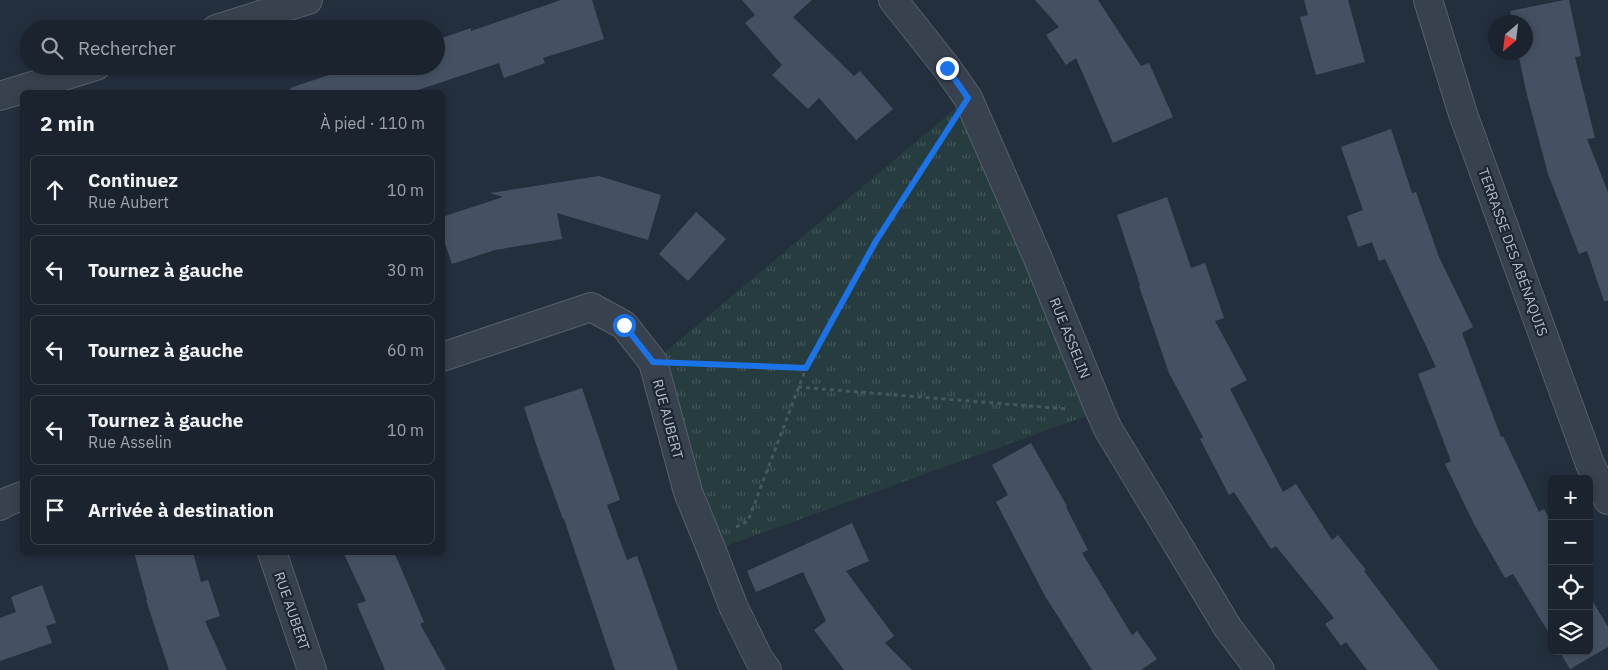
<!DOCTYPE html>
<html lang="fr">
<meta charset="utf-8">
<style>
:root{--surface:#1b232e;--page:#282f3a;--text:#f1f3f6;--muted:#a0a4aa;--line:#39404a}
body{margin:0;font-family:"IBM Plex Sans",sans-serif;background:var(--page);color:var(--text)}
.controls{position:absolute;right:15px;bottom:15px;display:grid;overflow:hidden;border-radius:8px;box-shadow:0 2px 8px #0003}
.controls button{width:45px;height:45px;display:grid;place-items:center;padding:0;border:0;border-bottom:1px solid var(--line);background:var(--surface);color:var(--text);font:25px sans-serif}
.compass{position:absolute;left:1488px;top:15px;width:45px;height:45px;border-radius:50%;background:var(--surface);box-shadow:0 2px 8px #0003;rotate:208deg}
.stop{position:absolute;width:15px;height:15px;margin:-11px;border:4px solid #1a73e8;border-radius:50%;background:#fff}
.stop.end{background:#1a73e8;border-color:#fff;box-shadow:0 1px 5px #0008}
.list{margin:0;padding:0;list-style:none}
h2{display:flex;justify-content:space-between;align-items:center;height:65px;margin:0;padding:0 20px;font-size:21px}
h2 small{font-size:16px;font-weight:400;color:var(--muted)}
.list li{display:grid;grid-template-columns:32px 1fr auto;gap:15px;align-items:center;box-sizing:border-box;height:70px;margin:0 10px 10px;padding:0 10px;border:1px solid var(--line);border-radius:8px}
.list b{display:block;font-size:19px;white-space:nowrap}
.list p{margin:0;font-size:16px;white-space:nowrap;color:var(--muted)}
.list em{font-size:16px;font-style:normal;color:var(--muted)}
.icon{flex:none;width:28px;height:28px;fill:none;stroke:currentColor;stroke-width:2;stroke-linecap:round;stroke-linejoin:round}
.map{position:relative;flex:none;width:1608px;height:670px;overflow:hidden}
.search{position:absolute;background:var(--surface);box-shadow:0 2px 8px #0003;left:20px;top:20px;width:425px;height:55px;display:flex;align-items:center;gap:12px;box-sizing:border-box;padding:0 18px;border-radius:28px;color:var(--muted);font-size:19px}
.panel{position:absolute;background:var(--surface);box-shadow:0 2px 8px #0003;left:20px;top:90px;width:425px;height:465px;border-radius:8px}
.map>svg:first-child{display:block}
</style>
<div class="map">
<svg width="1608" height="670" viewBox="0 0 1608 670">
<defs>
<pattern id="park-tufts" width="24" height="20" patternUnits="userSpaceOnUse" patternTransform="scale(1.25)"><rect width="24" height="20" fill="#263c3f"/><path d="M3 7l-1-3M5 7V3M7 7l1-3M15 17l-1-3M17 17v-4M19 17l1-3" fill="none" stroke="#435659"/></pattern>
</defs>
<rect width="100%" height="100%" fill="#242f3e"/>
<path fill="url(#park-tufts)" d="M 968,98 L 1100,411 L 712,551 L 653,362 Z"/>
<path fill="#455162" d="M 561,0 L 592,0 L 604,39 L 543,58 L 545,63 L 504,78 L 499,63 L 412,92 L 291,92 L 290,88 L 344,70 L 344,66 L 436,66 L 436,40 L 471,28 L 471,31 Z
M 742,0 L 812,0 L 793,17 L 854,76 L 860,71 L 893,109 L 856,140 L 819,98 L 808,109 L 772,75 L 782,65 L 745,23 L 755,15 Z
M 1035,0 L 1098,0 L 1141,66 L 1149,63 L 1173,117 L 1113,143 L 1076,58 L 1066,65 L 1046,35 L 1059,27 Z
M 1304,0 L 1348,0 L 1365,62 L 1316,75 L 1300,17 L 1308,15 Z
M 1564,0 L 1569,0 L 1581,56 L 1575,57 L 1595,138 L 1587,139 L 1608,192 L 1608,301 L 1604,301 L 1587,251 L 1579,254 L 1548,174 L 1526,91 L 1518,52 L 1526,52 L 1526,22 L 1512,22 L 1510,11 Z
M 1391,129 L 1412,193 L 1416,192 L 1439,257 L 1473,327 L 1462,333 L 1501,437 L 1503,436 L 1539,512 L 1544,509 L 1552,524 L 1552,638 L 1513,574 L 1505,578 L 1474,524 L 1445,464 L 1451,461 L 1418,374 L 1436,367 L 1385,259 L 1379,261 L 1372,242 L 1358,247 L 1347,216 L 1363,210 L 1341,147 Z
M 599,176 L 661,195 L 648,240 L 557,213 L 562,239 L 495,250 L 452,264 L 442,235 L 442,217 L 503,197 L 490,193 Z
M 1167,197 L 1191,268 L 1205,263 L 1224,318 L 1215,321 L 1247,380 L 1230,389 L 1283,492 L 1296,484 L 1332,540 L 1338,535 L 1366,570 L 1364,571 L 1439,670 L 1367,670 L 1346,642 L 1341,646 L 1325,624 L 1334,618 L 1276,546 L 1271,549 L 1234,492 L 1229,495 L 1200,439 L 1203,437 L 1169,373 L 1139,286 L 1140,285 L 1117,215 Z
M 696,212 L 726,239 L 688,281 L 659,254 Z
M 582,388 L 620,500 L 607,505 L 627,560 L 637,556 L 678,670 L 615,670 L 564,519 L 563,519 L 539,453 L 524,407 Z
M 1031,443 L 1067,506 L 1066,507 L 1088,550 L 1082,553 L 1132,635 L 1137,631 L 1157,659 L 1141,670 L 1092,670 L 1045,596 L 996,502 L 1008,495 L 992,465 Z
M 852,523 L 869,561 L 846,571 L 894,636 L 885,643 L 912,670 L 844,670 L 814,630 L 826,621 L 803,572 L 756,592 L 747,571 Z
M 134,552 L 193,552 L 201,582 L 208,580 L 220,616 L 205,621 L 227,670 L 169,670 L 146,600 L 147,600 Z
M 343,552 L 394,552 L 424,622 L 420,624 L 446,670 L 385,670 L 357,604 L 366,601 Z
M 42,585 L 56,623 L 46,626 L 52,643 L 0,661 L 0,618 L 16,612 L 11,597 Z
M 1589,595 L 1608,627 L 1608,647 L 1570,669 L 1559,651 L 1589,651 Z"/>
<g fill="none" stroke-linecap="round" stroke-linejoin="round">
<defs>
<path id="minor" d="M 893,0 L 947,68 L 968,98 L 1037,256 L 1100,411 L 1108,429 L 1228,628 L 1260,670
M 1428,0 L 1463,114 L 1590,464 L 1608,500
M 216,29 L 308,0
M 0,96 L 96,66
M 442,357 L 591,307 L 624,325 L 653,362 L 688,492 L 712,551 L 734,608 L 759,659 L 767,670
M 0,506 L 9,501 L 22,496
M 272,552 L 312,670"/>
</defs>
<use href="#minor" stroke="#565f6c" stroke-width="30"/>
<path stroke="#44595c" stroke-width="3" stroke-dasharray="4 4" stroke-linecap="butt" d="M 686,363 L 806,368
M 798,387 L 1067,409
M 736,527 L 748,521 L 806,368 L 876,241 L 948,129"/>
<use href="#minor" stroke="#38414e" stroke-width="28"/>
</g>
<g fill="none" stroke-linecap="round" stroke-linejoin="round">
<path stroke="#1a73e8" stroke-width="6" d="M 624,325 L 653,362 L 806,368 L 876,241 L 968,98 L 947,68"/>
</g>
<g text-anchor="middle" stroke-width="4.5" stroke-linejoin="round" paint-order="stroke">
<g font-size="14" fill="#b4bcc9" stroke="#1d2633">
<text transform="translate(1513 252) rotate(70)" y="5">TERRASSE DES ABÉNAQUIS</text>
<text transform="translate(1070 338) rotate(68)" y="5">RUE ASSELIN</text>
<text transform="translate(668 419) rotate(75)" y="5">RUE AUBERT</text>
<text transform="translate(292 611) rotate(71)" y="5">RUE AUBERT</text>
</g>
</g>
</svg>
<div class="controls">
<button>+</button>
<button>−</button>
<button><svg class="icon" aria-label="locate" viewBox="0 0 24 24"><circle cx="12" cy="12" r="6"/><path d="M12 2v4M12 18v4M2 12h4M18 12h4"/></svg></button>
<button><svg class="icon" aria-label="layers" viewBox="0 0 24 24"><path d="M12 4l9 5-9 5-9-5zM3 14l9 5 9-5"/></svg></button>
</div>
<svg class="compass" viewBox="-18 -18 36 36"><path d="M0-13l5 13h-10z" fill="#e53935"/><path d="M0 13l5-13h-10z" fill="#a0a4aa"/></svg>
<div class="stop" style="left:624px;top:325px"></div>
<div class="stop end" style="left:947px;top:68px"></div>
<div class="search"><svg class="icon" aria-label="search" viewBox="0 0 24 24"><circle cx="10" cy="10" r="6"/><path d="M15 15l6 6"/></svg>Rechercher</div>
<section class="panel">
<h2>2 min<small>À pied · 110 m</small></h2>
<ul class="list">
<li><svg class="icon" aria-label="ahead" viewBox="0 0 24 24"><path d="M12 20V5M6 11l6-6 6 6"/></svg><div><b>Continuez</b><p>Rue Aubert</p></div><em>10 m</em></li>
<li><svg class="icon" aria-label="left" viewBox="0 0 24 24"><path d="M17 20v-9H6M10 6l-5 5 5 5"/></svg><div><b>Tournez à gauche</b></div><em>30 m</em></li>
<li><svg class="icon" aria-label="left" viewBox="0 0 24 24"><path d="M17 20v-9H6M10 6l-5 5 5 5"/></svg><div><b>Tournez à gauche</b></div><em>60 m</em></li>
<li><svg class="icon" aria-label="left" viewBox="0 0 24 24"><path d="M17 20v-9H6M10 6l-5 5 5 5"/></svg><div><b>Tournez à gauche</b><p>Rue Asselin</p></div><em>10 m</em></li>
<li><svg class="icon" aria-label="arrive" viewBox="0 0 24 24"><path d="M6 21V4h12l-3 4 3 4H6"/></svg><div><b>Arrivée à destination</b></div></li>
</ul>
</section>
</div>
